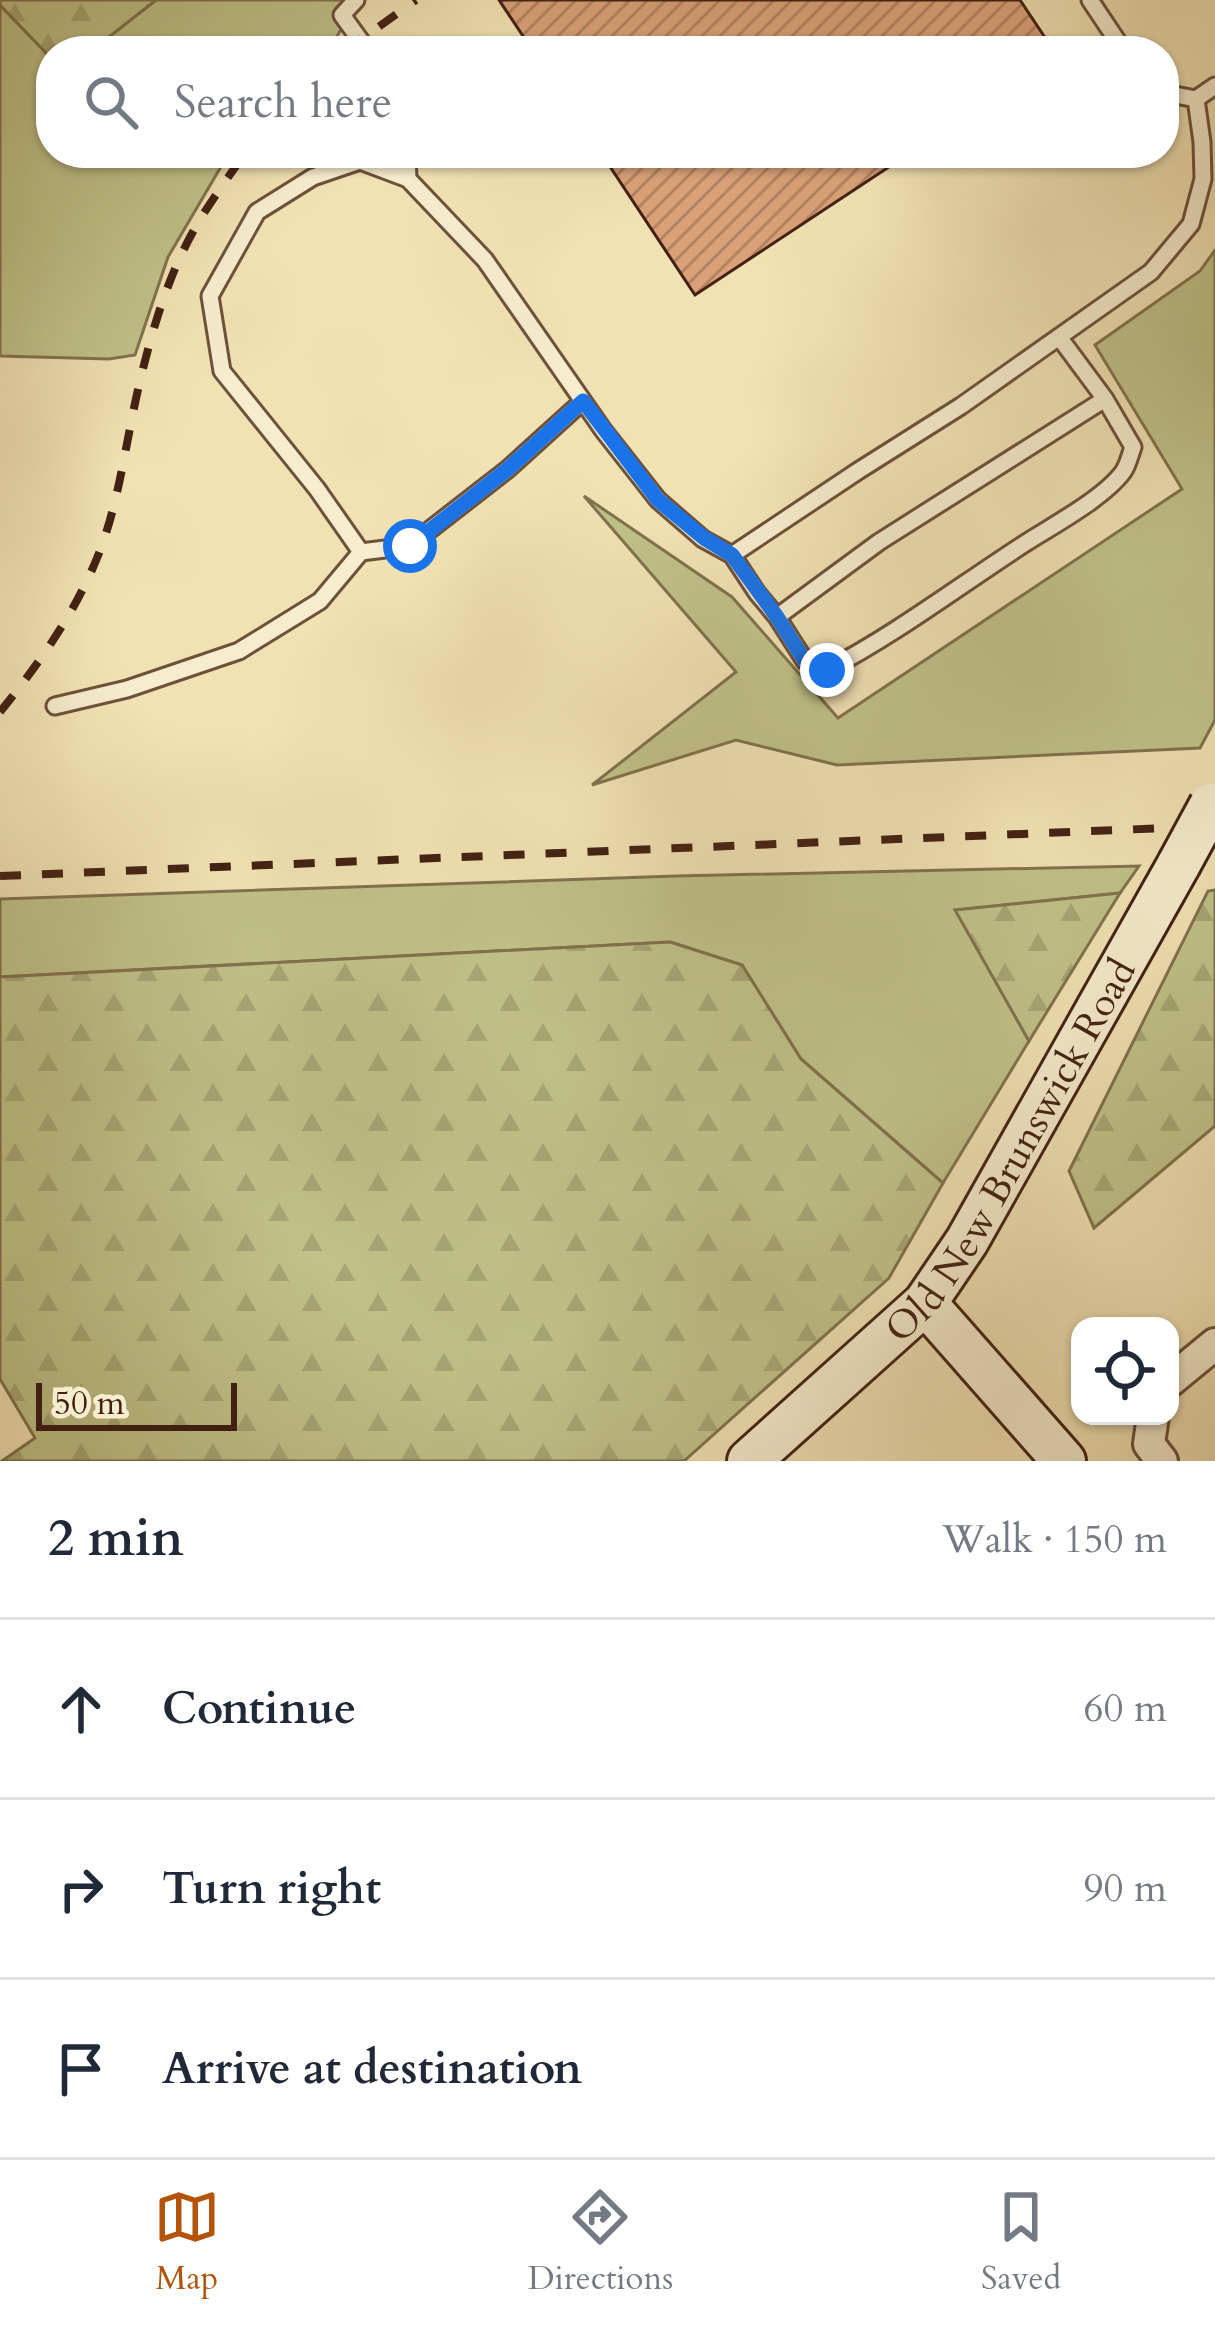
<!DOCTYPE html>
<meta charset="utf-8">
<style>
:root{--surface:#fff;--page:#f6f6f7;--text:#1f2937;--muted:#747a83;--line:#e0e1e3;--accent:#b45309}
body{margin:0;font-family:Cardo,serif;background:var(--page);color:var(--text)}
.controls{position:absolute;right:36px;bottom:36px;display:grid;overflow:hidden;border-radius:24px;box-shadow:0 3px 9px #0004}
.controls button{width:108px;height:108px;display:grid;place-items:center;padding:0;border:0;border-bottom:3px solid var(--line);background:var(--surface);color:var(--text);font:60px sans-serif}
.scale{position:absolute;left:36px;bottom:30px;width:201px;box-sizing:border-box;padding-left:12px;border:6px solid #422113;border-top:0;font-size:33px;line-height:42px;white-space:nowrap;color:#422113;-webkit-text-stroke:9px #f6ecce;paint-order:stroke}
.stop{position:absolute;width:36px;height:36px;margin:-27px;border:9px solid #1a73e8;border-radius:50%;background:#fff}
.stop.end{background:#1a73e8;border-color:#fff;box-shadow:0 3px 12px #0008}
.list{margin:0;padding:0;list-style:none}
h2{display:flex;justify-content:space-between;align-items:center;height:156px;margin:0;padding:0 48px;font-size:51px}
h2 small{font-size:39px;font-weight:400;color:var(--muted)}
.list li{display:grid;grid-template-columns:78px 1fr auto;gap:36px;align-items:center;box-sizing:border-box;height:180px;padding:0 48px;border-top:3px solid var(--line)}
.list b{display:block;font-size:45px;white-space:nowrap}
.list em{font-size:39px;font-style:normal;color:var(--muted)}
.icon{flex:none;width:66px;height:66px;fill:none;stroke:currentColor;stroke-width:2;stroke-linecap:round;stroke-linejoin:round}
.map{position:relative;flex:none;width:1215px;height:1461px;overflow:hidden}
.search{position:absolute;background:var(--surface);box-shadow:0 3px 9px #0004;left:36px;right:36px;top:36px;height:132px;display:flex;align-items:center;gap:30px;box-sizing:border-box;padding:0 42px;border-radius:48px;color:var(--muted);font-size:45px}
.sheet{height:696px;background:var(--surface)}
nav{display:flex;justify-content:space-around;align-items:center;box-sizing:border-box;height:168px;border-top:3px solid var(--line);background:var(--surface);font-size:33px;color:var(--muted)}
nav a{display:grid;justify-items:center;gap:6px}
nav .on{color:var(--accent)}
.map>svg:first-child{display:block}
</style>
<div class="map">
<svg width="1215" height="1461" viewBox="0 0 1215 1461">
<defs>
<pattern id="forest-firs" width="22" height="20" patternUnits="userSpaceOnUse" patternTransform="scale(3)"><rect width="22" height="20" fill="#c0c289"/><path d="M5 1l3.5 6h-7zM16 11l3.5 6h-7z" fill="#a6a675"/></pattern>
<pattern id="building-hatch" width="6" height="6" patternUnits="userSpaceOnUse" patternTransform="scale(3)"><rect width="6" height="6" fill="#daa178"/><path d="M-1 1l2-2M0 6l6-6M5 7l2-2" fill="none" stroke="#b28361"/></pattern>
</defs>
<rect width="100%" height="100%" fill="#f1e2b4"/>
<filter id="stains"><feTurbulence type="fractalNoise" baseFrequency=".00167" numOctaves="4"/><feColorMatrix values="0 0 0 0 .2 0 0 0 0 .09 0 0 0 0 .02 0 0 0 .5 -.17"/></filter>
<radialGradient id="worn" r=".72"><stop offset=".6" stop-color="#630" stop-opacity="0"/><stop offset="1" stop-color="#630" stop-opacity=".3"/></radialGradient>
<path fill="#c0c289" stroke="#81724e" stroke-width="3" d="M 156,0 L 359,0 L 328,51 L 91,51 Z
M 0,5 L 51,58 L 51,153 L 234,153 L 222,165 L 168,257 L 135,355 L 109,359 L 0,356 Z
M 1215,250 L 1215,720 L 1200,748 L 837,765 L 736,740 L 592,785 L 736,672 L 584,496 L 732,597 L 838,718 L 1182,489 L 1095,345 L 1200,271 Z
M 1139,866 L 1120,893 L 956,910 L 1029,1041 L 943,1183 L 801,1059 L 742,965 L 670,942 L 0,977 L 0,899 L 676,876 Z"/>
<path fill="url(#forest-firs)" stroke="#81724e" stroke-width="3" d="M 0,0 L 156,0 L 91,51 L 51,51 L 51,58 L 0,5 Z
M 1215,890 L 1215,1126 L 1094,1228 L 1069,1171 L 1208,891 Z
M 1120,893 L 1029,1041 L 955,910 Z
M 670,942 L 742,965 L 801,1059 L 943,1183 L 889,1278 L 684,1461 L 2,1461 L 35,1438 L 0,1379 L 0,977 Z"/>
<path fill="url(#building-hatch)" stroke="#422113" stroke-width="3" d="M 499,0 L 1020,0 L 1054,51 L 533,51 Z
M 601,153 L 910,153 L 695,295 Z"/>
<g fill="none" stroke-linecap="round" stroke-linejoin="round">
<defs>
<path id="lane" d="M 356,0 L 342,15 L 368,51
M 1090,0 L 1124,51
M 1164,89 L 1170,94 L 1196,99 L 1215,86
M 407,153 L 408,179
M 1059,337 L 1105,399 L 1133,447 C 1130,455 1128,465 1123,472 C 1104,498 1052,526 1024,544 C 959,586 896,634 827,670 L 805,661 L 777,617 L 757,593 L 732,555 L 858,471 L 961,406 L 1151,272 L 1191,224 L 1203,179 L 1202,142 L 1196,99
M 583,401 L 508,469 L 409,546 L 361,552 L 317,489 L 222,371 L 210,296 L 257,212 L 313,177 L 360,161 L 408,179 L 485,260 L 603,430 L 658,500 L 703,539 L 732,555
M 777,617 L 879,542 L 1105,399
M 55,706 L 127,689 L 239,651 L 320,601 L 361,552"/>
<path id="street" d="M 1170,1381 L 1215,1344
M 1153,1416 L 1149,1444 L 1162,1461"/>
<g id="secondary">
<path d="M 925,1303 L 1064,1461"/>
<path id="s1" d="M 749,1461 L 925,1303 L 967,1241 L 1179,864"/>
</g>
</defs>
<use href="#lane" stroke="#6e513b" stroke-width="21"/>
<use href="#street" stroke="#6e513b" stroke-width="36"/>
<use href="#secondary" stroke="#422113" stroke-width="48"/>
<use href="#lane" stroke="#f6ecce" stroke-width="15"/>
<use href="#street" stroke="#f6ecce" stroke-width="30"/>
<use href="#secondary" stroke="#f6ecce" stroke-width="42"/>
<path stroke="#422113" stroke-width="8" stroke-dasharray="21 21" stroke-linecap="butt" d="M 345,51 L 416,0
M 0,712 C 41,661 78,609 101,548 C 121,493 127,433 141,377 C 153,327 169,274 194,230 C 209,203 228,178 245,153
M 0,876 L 1215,826"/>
<defs>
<path id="secondary-bridge" d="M 1179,864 L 1211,805"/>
</defs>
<use href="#secondary-bridge" stroke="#422113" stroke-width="48" stroke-linecap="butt"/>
<use href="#secondary-bridge" stroke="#f6ecce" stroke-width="42"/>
</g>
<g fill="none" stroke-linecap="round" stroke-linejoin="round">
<path stroke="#1a73e8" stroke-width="15" d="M 410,546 L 508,469 L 583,401 L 658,500 L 704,538 L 732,555 L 777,617 L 805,661 L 827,670"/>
</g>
<g text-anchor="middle" stroke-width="12" stroke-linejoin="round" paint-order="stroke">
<g font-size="39" fill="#422113" stroke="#f6ecce">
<text dy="14" stroke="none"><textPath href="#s1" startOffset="411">Old New Brunswick Road</textPath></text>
</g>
</g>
<rect width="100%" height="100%" filter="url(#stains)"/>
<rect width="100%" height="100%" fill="url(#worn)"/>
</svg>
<div class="controls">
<button><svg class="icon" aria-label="locate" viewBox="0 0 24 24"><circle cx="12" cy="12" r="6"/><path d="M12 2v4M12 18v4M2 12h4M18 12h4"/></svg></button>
</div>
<div class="scale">50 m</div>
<div class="stop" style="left:410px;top:546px"></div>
<div class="stop end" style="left:827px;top:670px"></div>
<div class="search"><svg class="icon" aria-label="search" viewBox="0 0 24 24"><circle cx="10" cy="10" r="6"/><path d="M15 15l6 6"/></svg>Search here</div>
</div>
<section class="sheet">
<h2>2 min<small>Walk · 150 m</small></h2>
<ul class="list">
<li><svg class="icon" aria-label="ahead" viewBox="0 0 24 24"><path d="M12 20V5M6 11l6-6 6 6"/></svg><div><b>Continue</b></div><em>60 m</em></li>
<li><svg class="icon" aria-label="right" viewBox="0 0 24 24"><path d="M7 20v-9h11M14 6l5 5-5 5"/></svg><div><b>Turn right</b></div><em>90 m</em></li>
<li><svg class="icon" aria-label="arrive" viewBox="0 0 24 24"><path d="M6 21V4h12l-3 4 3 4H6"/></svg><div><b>Arrive at destination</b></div></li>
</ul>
</section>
<nav>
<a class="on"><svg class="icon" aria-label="map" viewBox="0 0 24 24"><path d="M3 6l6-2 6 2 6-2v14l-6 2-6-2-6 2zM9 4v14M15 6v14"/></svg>Map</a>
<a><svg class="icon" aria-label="directions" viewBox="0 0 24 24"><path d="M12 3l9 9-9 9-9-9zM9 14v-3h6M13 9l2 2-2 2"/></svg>Directions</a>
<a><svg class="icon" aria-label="saved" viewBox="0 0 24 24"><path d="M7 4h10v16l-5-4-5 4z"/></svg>Saved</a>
</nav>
